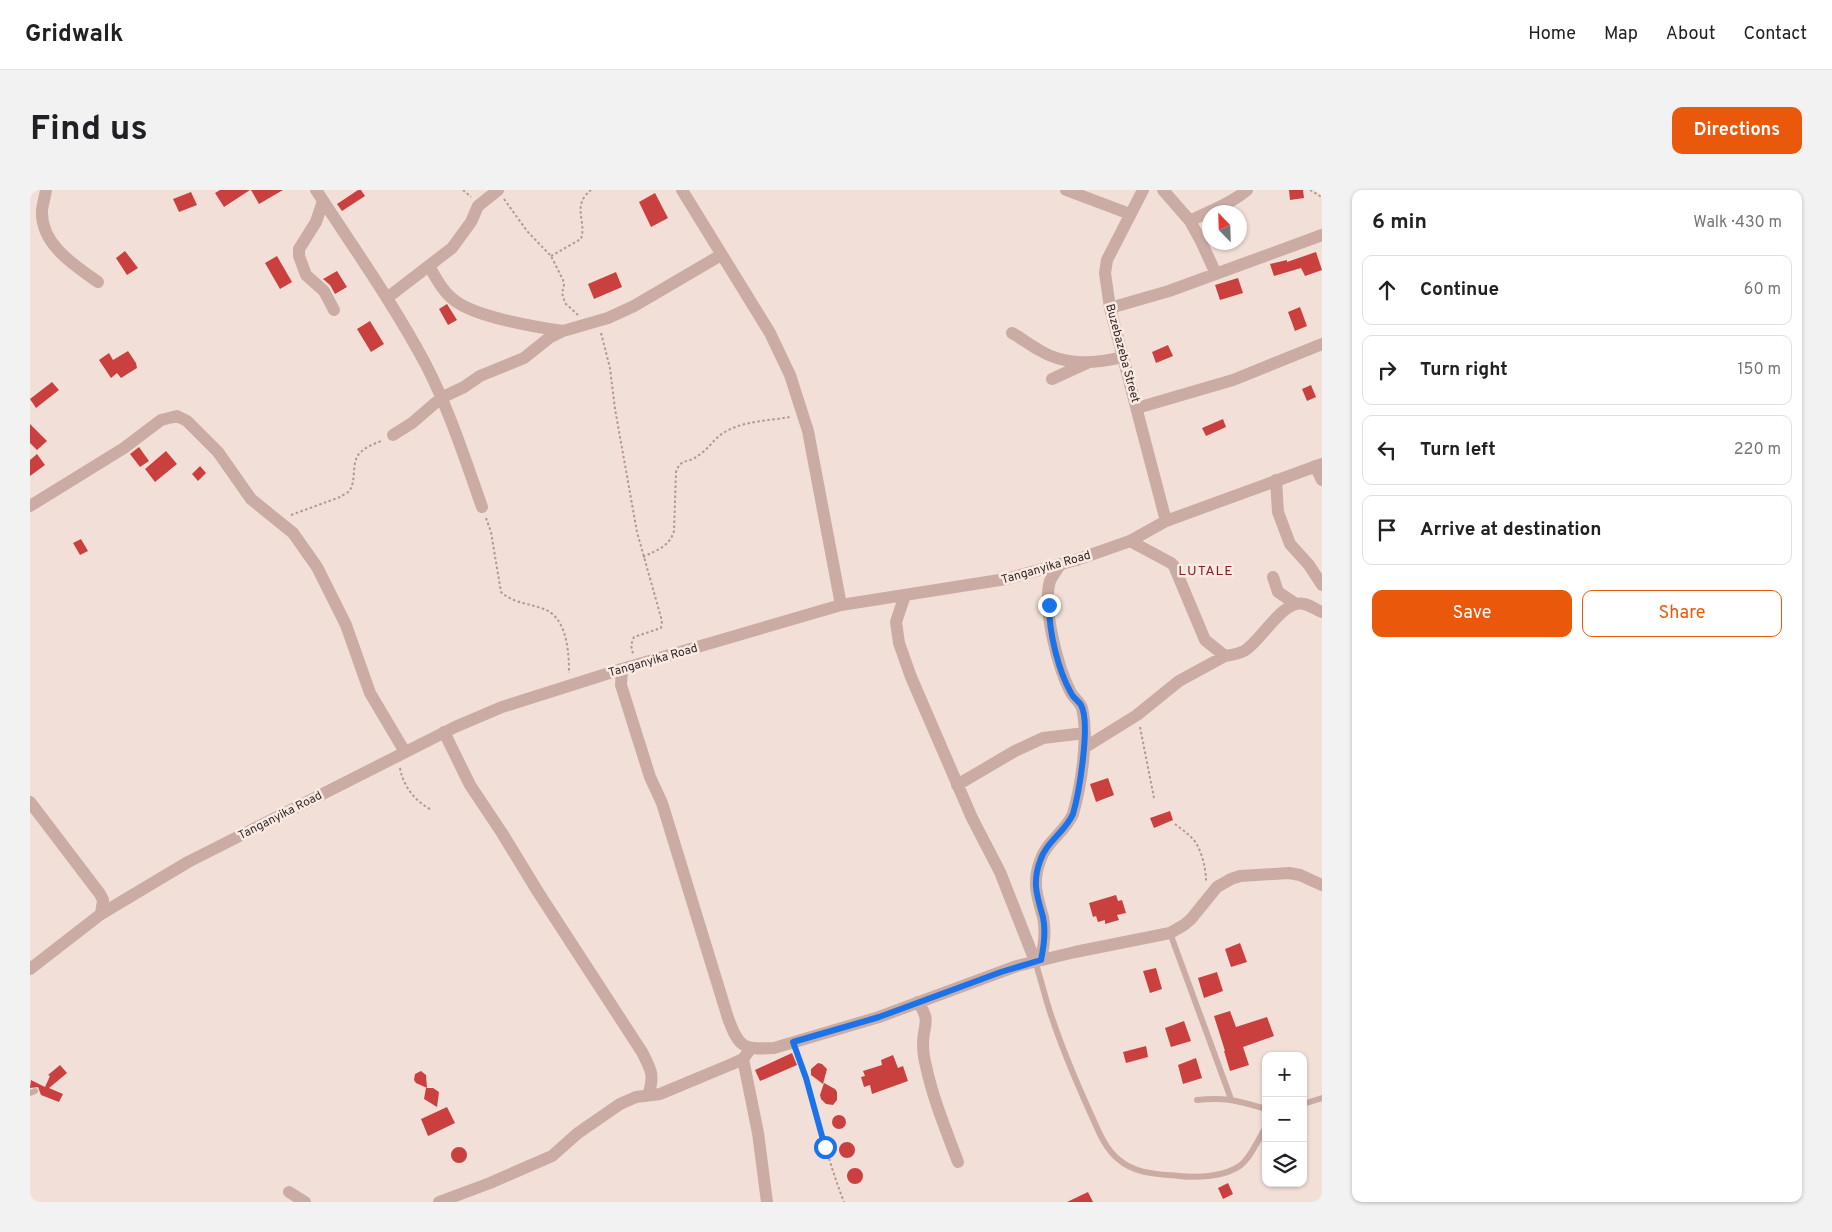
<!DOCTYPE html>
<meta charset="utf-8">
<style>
:root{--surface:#fff;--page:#f2f2f2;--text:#202124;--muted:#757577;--line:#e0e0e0;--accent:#ea580c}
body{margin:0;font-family:Overpass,sans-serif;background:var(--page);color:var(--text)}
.controls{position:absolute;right:15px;bottom:15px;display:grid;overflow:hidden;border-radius:10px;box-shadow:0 1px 4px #0004}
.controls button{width:45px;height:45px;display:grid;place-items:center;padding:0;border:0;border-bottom:1px solid var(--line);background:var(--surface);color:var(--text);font:25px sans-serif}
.compass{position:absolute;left:1172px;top:15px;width:45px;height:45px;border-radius:50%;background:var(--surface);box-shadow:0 1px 4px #0004;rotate:337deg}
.stop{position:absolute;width:15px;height:15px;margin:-11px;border:4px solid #1a73e8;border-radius:50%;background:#fff}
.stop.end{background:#1a73e8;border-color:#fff;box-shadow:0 1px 5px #0008}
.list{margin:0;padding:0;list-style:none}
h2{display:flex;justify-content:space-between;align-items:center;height:65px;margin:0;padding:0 20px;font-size:21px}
h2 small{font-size:16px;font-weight:400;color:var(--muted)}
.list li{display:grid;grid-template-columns:32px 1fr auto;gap:15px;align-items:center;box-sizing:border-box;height:70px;margin:0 10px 10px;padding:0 10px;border:1px solid var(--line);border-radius:10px}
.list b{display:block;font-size:19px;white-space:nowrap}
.list em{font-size:16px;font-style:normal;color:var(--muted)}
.actions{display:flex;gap:10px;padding:15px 20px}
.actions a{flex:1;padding:11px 0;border:1px solid var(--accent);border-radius:10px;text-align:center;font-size:18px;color:var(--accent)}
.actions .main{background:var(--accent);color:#fff}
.icon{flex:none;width:28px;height:28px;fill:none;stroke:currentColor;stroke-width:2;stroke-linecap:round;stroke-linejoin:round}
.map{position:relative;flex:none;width:1292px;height:1012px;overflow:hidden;border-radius:10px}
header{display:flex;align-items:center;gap:30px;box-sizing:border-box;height:70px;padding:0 25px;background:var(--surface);border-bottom:1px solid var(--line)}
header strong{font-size:24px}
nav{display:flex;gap:28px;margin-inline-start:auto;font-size:18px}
.intro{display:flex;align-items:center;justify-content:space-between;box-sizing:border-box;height:120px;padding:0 30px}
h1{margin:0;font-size:35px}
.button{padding:12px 22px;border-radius:10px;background:var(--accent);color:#fff;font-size:18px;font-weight:700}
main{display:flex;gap:30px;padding:0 30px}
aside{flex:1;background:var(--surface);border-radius:10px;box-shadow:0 1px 4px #0004}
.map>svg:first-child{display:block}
</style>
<header>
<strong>Gridwalk</strong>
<nav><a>Home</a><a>Map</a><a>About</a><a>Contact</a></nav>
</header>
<div class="intro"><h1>Find us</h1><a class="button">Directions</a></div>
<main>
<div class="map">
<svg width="1292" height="1012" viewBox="0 0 1292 1012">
<rect width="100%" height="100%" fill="#f2e0d8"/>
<path fill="#c9403e" d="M 190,0 L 220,0 L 194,17 L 185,3 Z
M 221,0 L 253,0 L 229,14 Z
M 328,0 L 331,0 L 335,6 L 312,21 L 307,14 Z
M 1259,0 L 1273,0 L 1274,8 L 1260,10 Z
M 161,2 L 167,15 L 149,22 L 143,9 Z
M 625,3 L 638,28 L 621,37 L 609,12 Z
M 95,61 L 108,78 L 97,85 L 86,68 Z
M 1286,62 L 1292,80 L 1275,86 L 1271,78 L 1244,86 L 1240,74 L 1257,70 L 1257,72 Z
M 247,66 L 262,92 L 250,99 L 235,73 Z
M 307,81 L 317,97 L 305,104 L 300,95 L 293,89 Z
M 586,82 L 592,97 L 564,109 L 558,94 Z
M 1208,88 L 1213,103 L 1190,110 L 1185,95 Z
M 417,114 L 427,130 L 418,135 L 409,119 Z
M 1270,117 L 1277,136 L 1265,141 L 1258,122 Z
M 340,131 L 354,154 L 341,162 L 327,139 Z
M 1138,155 L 1143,166 L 1126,173 L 1122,162 Z
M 98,161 L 106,173 L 107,178 L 91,188 L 87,183 L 81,188 L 69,170 L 79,163 L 83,170 Z
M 22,192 L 29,200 L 6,218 L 0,209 Z
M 1281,195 L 1286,207 L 1277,211 L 1272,199 Z
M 1193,229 L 1196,237 L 1176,246 L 1172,238 Z
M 0,234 L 17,251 L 7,260 L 0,253 Z
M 109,257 L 119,271 L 110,277 L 100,264 Z
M 136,261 L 147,274 L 125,292 L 115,279 Z
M 7,264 L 15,275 L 0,286 L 0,270 Z
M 170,276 L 176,283 L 168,291 L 162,284 Z
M 51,349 L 58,361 L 50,365 L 43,353 Z
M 1078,588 L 1084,605 L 1066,612 L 1060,594 Z
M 1140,621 L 1143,630 L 1124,638 L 1120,628 Z
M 1086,705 L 1088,711 L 1092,710 L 1096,723 L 1087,725 L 1089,730 L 1075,734 L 1075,730 L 1068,732 L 1066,726 L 1063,727 L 1059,713 Z
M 1210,753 L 1217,772 L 1201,777 L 1195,759 Z
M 1126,778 L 1132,799 L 1120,803 L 1113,781 Z
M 1187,782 L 1193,801 L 1174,808 L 1168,788 Z
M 1200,821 L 1206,837 L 1237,827 L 1244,846 L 1213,857 L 1219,875 L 1200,881 L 1194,861 L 1195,861 L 1184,826 Z
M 1154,831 L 1161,851 L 1141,857 L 1135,838 Z
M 1116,856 L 1118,867 L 1096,873 L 1093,862 Z
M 762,863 L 767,875 L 730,891 L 725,880 Z
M 863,865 L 868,878 L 873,876 L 878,891 L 842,904 L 840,895 L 834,897 L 831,887 L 835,886 L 833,881 L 852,875 L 851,870 Z
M 1166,868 L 1172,888 L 1153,894 L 1148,875 Z
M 788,873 L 792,874 L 797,879 L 793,894 L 781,885 L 781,879 Z
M 30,875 L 37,883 L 19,898 L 33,904 L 29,912 L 11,905 L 8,897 L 0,898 L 1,890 L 15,897 L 20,886 L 18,885 Z
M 391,881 L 396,885 L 397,898 L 386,893 L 384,890 L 385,884 Z
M 794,893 L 805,899 L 807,902 L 807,910 L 803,915 L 796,914 L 791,909 L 790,905 Z
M 396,898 L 403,898 L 409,902 L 407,917 L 394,909 Z
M 417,917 L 425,933 L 398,946 L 391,929 Z
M802 932a7 7 0 1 1 14 0a7 7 0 1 1-14 0Z
M809 960a8 8 0 1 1 16 0a8 8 0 1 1-16 0Z
M421 965a8 8 0 1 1 16 0a8 8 0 1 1-16 0Z
M817 986a8 8 0 1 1 16 0a8 8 0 1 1-16 0Z
M 1198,993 L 1203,1004 L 1193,1009 L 1188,998 Z
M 1058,1002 L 1063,1012 L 1037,1012 Z"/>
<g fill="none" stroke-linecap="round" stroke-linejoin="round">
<path stroke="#b6968e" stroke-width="2" stroke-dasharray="2.5 2.5" stroke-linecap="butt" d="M 433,0 L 441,7
M 1280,0 L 1292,7
M 474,9 L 497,41 L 521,66 L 533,90 L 534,95 L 532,103 L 535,113 L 548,125
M 521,66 L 551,49 C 557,31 541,16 561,0
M 571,143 L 580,178 L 585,219 L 607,342 L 632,431 L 631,438 L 604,447 L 601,455 L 603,464
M 261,325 L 310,307 C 313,305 318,303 320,300 C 327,288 320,270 332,261 C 337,256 347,253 353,250
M 456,328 L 461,342 L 471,402 C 483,413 497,413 511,418 C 537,425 539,461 539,483
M 613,367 C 627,360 639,357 644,341 L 646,282 C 651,267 659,274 669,265 C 677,260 682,252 689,246 C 707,231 738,231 760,227
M 1110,537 L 1124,608
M 370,578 C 373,596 385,611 400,619
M 1145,634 C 1150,638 1156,642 1161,647 C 1171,656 1176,678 1176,691
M 768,863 C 785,912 795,964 814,1012"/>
<path stroke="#caaca4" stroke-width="6" d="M 1140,743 L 1201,909
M 1005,771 C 1011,789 1015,808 1021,825 C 1032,858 1045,889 1059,920 C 1067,937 1073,956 1088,969 C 1105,984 1127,984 1149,986 C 1167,988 1195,987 1211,975 C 1222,966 1228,949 1236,937
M 0,903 L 5,901
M 1167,910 C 1197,907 1208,911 1236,919
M 1273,914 L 1292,908"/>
<path stroke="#caaca4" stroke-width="12" d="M 16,0 C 15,6 13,13 12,20 C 10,54 44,75 68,92
M 286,0 C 323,57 363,113 395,173 C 419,219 435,269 452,317
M 652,0 L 740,143 L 760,185 L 778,241 L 811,415
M 1036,0 L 1100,24
M 1133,0 L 1160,31 L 1171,51 L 1186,84
M 293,11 L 286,32 L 269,59 L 269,66 L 276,85 L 294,101 L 304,120
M 1160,31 C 1179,21 1201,14 1217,0
M 399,76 C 406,88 413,102 424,110 C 445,127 506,137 533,141
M 357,108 L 422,58 L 441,32 L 448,16 L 468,0
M 1080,118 L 1139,101 L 1292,45
M 982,143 C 991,148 1000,155 1009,160 C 1035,176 1064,174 1093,167
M 1022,189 L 1057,173
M 1107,218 L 1203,190 L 1292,154
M 363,245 L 382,233 L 411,208 L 434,197 L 450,186 L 494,168 L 519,148 L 533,141 L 578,128 L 604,116 L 691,65
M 1285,276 L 1292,290
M 1246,290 L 1248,322 L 1260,354 L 1279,375 L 1292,395
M 0,316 L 94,258 L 131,230 L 147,226 L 157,231 L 188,262 L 221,309 L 263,343 L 287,377 L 316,435 L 340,503 L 375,562
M 1100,351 L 1141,373 L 1144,376 L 1175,450 L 1195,466 C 1202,465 1208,464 1214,461 C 1231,452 1252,409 1274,414 C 1280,415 1286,420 1292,422
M 1243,387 L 1248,402 L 1266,414
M 875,405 L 866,432 L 869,453 L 881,487 L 942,628 L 970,682 L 1005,771
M 592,479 L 591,495 L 620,587 L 632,613 L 698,828 C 709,857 712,860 744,858 L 849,827 L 987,776 L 1045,762 L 1140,743 L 1154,735 L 1161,729 L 1187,697 L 1201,689 L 1210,686 L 1259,683 L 1270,685 L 1292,695
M 414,542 L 440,595 L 472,643 L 508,702 L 612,862 C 621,880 625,885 618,905
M 1054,558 L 1107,525 L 1149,491 L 1195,466
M 927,595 L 985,561 L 1013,548 L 1055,543
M 0,612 L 70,704 L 73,710 L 71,724
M 1011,769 C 1014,756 1016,741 1013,727 C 1007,706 1002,693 1010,671 C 1016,652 1035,642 1043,624 C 1051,596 1059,547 1052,518 C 1050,512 1044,508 1041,503 C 1028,478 1012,418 1020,391 C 1022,386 1027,380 1030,375
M 888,812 C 901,832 894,832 893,852 C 893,860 894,869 896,876 C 903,909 916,940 928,972
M 713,869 L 728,943 L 737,1012
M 259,1002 L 275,1012
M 409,1012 L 460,993 L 522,966 L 548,943 L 590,914 L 606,907 L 630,904 L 702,874 L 713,869 L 721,858"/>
<path stroke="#caaca4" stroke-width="12" d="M 1113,0 L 1077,70 L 1075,83 L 1080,118 L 1136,331
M 0,779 L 71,724 L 158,672 L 425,537 L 472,517 L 592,479 L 811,415 L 976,389 L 1046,370 L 1100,351 L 1136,331 L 1292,274"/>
</g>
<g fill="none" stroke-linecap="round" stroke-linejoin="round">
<path stroke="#1a73e8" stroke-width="6" d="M 795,957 L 776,888 L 763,852 L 849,827 L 971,782 L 1011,770 C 1014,756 1016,741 1013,727 C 1007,706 1002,693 1010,671 C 1016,652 1035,642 1043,624 C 1049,603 1061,533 1051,515 C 1048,510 1043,508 1041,503 C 1028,480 1019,442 1019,415"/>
</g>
<g text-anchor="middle" stroke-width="5" stroke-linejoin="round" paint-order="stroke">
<g font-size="12" fill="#352726" stroke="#f9ebe4">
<text transform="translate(1093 163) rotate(75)" y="4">Buzebazeba Street</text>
<text transform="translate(1016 377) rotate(-16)" y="4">Tanganyika Road</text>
<text transform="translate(623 470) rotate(-16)" y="4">Tanganyika Road</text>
<text transform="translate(250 625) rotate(-27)" y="4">Tanganyika Road</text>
</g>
<g font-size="14" letter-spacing="1" fill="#861d1d" stroke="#f9ebe4">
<text x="1176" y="385">LUTALE</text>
</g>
</g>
</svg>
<div class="controls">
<button>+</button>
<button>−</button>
<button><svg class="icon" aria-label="layers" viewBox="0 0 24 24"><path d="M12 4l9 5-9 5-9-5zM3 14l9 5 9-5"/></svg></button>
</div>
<svg class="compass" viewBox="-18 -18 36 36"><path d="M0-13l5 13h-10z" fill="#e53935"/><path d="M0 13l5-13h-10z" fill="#757577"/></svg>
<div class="stop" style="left:795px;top:957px"></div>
<div class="stop end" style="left:1019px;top:415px"></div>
</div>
<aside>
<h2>6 min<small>Walk · 430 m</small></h2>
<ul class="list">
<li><svg class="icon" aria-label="ahead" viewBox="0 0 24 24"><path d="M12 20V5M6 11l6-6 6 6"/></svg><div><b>Continue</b></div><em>60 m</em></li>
<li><svg class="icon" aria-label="right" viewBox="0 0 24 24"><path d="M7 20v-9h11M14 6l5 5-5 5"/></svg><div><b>Turn right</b></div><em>150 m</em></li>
<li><svg class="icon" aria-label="left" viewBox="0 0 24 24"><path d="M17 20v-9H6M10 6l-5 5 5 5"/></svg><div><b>Turn left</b></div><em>220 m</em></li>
<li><svg class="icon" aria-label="arrive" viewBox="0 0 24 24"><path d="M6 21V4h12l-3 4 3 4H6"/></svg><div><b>Arrive at destination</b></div></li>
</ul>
<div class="actions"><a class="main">Save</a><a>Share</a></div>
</aside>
</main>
